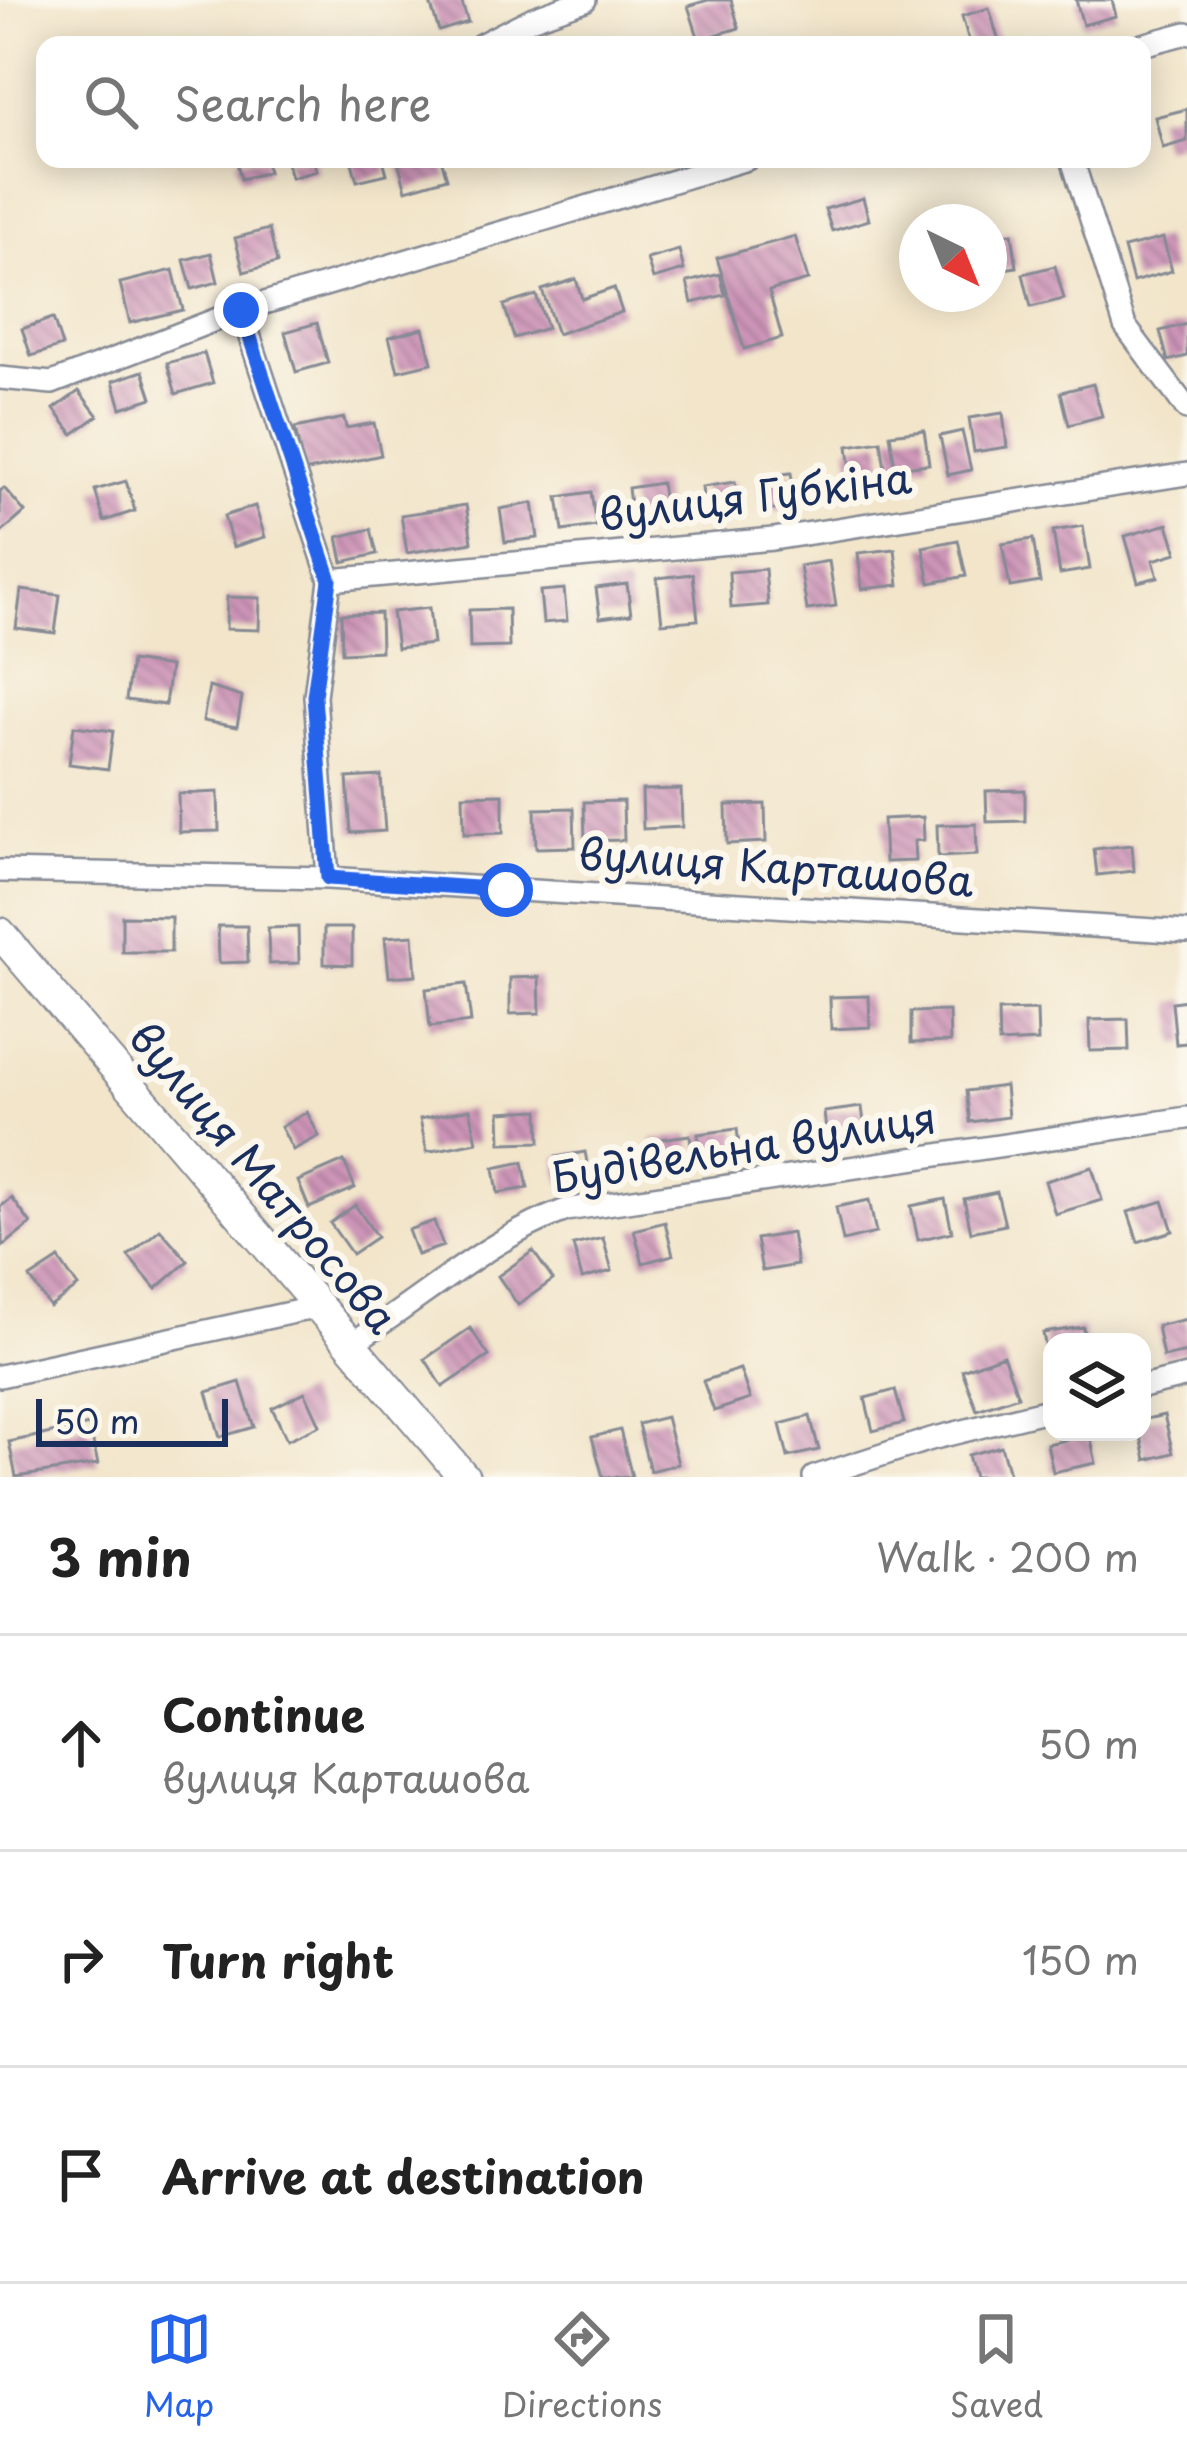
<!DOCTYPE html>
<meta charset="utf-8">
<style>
:root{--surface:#fff;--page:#f2f2f2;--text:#222;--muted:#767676;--line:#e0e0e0;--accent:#2563eb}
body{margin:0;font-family:"Playpen Sans",sans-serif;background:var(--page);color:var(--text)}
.controls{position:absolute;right:36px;bottom:36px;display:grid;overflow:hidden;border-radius:24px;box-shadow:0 6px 30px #0003}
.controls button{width:108px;height:108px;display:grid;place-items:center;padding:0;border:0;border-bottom:3px solid var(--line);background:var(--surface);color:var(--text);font:60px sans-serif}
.compass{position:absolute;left:899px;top:204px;width:108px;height:108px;border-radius:50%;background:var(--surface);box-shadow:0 6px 30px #0003;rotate:137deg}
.scale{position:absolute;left:36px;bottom:30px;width:192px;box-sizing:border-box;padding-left:12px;border:6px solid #1b2f5e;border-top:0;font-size:33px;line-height:42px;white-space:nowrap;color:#1b2f5e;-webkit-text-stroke:9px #fbf7ec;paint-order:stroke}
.stop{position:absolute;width:36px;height:36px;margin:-27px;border:9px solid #2563eb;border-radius:50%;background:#fff}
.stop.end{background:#2563eb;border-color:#fff;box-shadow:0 3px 12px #0008}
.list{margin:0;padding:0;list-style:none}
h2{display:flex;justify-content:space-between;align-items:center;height:156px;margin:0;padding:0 48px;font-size:51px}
h2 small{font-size:39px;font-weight:400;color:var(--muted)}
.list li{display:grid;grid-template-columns:78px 1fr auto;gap:36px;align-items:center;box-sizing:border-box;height:216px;padding:0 48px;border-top:3px solid var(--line)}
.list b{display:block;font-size:45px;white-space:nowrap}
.list p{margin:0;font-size:39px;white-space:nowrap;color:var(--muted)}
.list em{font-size:39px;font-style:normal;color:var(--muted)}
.icon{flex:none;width:66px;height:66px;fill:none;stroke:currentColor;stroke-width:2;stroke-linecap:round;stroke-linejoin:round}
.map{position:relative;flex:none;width:1187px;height:1477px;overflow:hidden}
.search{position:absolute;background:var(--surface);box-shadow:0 6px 30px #0003;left:36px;right:36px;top:36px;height:132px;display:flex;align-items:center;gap:30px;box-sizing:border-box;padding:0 42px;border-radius:24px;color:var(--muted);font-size:45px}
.sheet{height:804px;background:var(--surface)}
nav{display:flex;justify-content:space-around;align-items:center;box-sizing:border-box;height:168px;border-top:3px solid var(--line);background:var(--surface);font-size:33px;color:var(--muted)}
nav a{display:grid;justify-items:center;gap:6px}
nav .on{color:var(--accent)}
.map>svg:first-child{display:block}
</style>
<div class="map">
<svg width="1187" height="1477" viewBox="0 0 1187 1477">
<defs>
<pattern id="building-back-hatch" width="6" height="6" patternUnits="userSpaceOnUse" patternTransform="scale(3)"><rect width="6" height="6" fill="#cd94b7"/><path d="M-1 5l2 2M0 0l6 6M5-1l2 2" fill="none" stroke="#a67998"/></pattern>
</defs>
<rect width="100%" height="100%" fill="#fbf7ec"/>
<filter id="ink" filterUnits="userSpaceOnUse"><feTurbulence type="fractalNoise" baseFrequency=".00833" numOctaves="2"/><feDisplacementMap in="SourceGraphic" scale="24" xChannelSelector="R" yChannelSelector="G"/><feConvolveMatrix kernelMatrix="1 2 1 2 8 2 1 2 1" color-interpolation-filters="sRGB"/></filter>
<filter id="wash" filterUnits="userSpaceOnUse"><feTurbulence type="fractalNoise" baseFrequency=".004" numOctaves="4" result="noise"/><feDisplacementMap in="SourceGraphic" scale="48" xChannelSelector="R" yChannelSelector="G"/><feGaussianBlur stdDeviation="2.7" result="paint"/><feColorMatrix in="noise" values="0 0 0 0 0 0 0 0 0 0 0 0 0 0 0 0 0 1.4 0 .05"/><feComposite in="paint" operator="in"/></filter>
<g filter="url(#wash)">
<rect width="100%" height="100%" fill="#f2e5ca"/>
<g id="blocks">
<path fill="url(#building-back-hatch)" d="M 429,0 L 461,0 L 468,22 L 439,31 Z
M 708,0 L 731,0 L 739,28 L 699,40 L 688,6 Z
M 1076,0 L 1112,0 L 1116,16 L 1083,25 Z
M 989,8 L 1000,45 L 970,45 L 962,16 Z
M 1187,109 L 1187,141 L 1163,148 L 1155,117 Z
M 236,159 L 265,159 L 268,172 L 241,179 Z
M 286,159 L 313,159 L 317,171 L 291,178 Z
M 351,159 L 383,159 L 387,174 L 357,181 Z
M 405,159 L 441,159 L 447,178 L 406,190 L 398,161 Z
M 863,198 L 869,220 L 832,231 L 825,209 Z
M 269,229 L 277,263 L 244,272 L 235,238 Z
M 1012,233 L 1017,267 L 989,271 L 989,236 Z
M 795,236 L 808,280 L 769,291 L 782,338 L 744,349 L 717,258 Z
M 1163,238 L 1172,271 L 1133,282 L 1124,248 Z
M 679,250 L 684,270 L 653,279 L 647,259 Z
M 211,253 L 218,282 L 192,289 L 184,260 Z
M 1055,266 L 1064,299 L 1031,307 L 1023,274 Z
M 173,270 L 183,310 L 130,323 L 120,283 Z
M 720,274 L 725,295 L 692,303 L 687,282 Z
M 576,279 L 582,299 L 614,288 L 622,312 L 557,334 L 542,290 Z
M 536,295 L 547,328 L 514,338 L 504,305 Z
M 53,318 L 62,346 L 31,356 L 22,329 Z
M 317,323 L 328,363 L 296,372 L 285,332 Z
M 1187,324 L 1187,356 L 1168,361 L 1160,331 Z
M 423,328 L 432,363 L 398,371 L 389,337 Z
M 204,353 L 213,383 L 176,394 L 167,363 Z
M 143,371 L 152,398 L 121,408 L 113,381 Z
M 1093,384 L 1102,416 L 1069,425 L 1061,392 Z
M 79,391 L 98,416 L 73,434 L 54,409 Z
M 1003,413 L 1007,447 L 974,452 L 969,418 Z
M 344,418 L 346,428 L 374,423 L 381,455 L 304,472 L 295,428 Z
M 924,430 L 929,464 L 895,468 L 890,434 Z
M 962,431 L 971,470 L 948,475 L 940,436 Z
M 881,441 L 886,475 L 852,480 L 848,446 Z
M 791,473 L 796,507 L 763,511 L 758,477 Z
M 126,481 L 135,511 L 104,521 L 95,490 Z
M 735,482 L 740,516 L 706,521 L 702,487 Z
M 661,483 L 666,517 L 632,522 L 628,488 Z
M 4,488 L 25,512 L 0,534 L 0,491 Z
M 591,492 L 596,526 L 563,531 L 558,497 Z
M 533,503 L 538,538 L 505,542 L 500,509 Z
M 466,505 L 472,542 L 407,553 L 401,515 Z
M 255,506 L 265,537 L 233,547 L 224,516 Z
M 1168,524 L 1177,553 L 1153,560 L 1158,577 L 1138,582 L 1125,536 Z
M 1083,526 L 1090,569 L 1060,574 L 1053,531 Z
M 371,529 L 377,554 L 343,562 L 338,537 Z
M 1033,539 L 1040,582 L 1010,587 L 1002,544 Z
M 958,540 L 966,576 L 930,583 L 923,547 Z
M 895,549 L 899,585 L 862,589 L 858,553 Z
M 829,561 L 836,606 L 807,610 L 800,566 Z
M 765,569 L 768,605 L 731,608 L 729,572 Z
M 693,574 L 698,620 L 662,623 L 657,578 Z
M 627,584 L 631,614 L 600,618 L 596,588 Z
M 564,589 L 567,621 L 543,623 L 540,591 Z
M 21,590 L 60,595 L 55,633 L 16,628 Z
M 227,597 L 260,598 L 259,630 L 226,629 Z
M 429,608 L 433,644 L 397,648 L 392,612 Z
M 508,609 L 509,647 L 470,648 L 469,610 Z
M 380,613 L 381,651 L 342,653 L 341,614 Z
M 131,661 L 170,667 L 165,705 L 126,700 Z
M 209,687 L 242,697 L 237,727 L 203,721 Z
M 74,726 L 113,731 L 108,769 L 69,764 Z
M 381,776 L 385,831 L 351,833 L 347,778 Z
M 681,789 L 682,827 L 643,829 L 642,790 Z
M 1025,790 L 1025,821 L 987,822 L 986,791 Z
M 218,792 L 219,831 L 179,832 L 178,794 Z
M 503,794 L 503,833 L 464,834 L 463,795 Z
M 623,801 L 624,840 L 585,841 L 584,802 Z
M 765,804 L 766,842 L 727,844 L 726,805 Z
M 574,808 L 575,847 L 536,848 L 535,809 Z
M 923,817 L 924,840 L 914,841 L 915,861 L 885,862 L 883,819 Z
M 976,824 L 977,855 L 938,857 L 937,825 Z
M 1132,845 L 1134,871 L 1097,875 L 1094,849 Z
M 122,916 L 171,917 L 171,952 L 122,952 Z
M 218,926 L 247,926 L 248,962 L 219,963 Z
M 298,927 L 299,963 L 269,964 L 268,928 Z
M 324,928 L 352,928 L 352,965 L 324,964 Z
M 413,935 L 416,975 L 389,977 L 385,937 Z
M 539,977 L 540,1013 L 510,1014 L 510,978 Z
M 466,984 L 471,1022 L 430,1027 L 426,989 Z
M 869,996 L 870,1027 L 831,1029 L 830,997 Z
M 1187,1000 L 1187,1043 L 1176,1044 L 1172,1002 Z
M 1037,1010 L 1038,1041 L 999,1043 L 998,1011 Z
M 949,1011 L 950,1042 L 911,1043 L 911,1012 Z
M 1128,1019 L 1129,1050 L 1090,1051 L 1089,1020 Z
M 1005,1086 L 1008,1117 L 970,1122 L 966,1091 Z
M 862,1107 L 866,1138 L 827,1142 L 824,1112 Z
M 470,1109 L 477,1142 L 427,1152 L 420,1119 Z
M 539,1110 L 540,1142 L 501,1143 L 500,1112 Z
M 307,1112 L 319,1136 L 293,1150 L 281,1127 Z
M 737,1129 L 741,1160 L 702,1165 L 698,1134 Z
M 690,1135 L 694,1166 L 655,1171 L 652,1140 Z
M 585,1152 L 590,1177 L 560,1183 L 556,1157 Z
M 344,1161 L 355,1188 L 309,1208 L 298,1181 Z
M 523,1162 L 528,1188 L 498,1193 L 494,1168 Z
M 1092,1167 L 1102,1200 L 1055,1214 L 1045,1181 Z
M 997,1192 L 1005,1225 L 971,1232 L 964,1199 Z
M 12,1198 L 31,1224 L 3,1246 L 0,1207 Z
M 945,1199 L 952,1232 L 918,1240 L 911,1206 Z
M 869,1200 L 876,1233 L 843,1241 L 836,1207 Z
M 1163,1201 L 1173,1231 L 1138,1242 L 1128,1212 Z
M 355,1205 L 377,1237 L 352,1254 L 330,1223 Z
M 434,1221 L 443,1246 L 417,1255 L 408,1230 Z
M 665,1222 L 673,1255 L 643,1263 L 634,1230 Z
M 160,1229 L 188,1261 L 156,1289 L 128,1256 Z
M 792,1233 L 797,1265 L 762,1271 L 756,1239 Z
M 603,1238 L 612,1271 L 582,1279 L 573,1245 Z
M 533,1251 L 553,1280 L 518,1305 L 498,1276 Z
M 59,1259 L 78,1287 L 50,1307 L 30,1278 Z
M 1187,1319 L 1187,1352 L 1163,1357 L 1157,1326 Z
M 1083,1327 L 1086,1342 L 1052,1342 L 1050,1373 L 1043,1333 Z
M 470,1328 L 489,1356 L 443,1387 L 425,1359 Z
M 1003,1355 L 1018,1396 L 977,1410 L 962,1370 Z
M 740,1369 L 750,1399 L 714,1411 L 703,1381 Z
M 240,1382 L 254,1427 L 220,1437 L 207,1392 Z
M 895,1390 L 904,1423 L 873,1431 L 865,1398 Z
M 305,1392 L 320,1425 L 287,1440 L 272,1408 Z
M 1164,1415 L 1173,1453 L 1146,1460 L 1140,1432 L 1142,1420 Z
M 810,1416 L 819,1450 L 788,1457 L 780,1424 Z
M 666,1417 L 678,1464 L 650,1471 L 638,1424 Z
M 89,1425 L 98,1464 L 16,1477 L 9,1442 Z
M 620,1430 L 632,1477 L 603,1477 L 592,1437 Z
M 1090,1435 L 1096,1463 L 1053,1472 L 1047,1444 Z
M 1001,1446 L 1010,1477 L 974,1477 L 968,1455 Z"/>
</g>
</g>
<g filter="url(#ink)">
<use href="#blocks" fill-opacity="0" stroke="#868a94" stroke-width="3"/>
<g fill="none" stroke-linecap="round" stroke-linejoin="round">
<defs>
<path id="street" d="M 480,45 L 533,18 L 585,0
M 1142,45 L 1187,33
M 1072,159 L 1125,326 L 1187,409
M 241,310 L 330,580 L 315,696 L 328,878
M 0,378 L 52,383 L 241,310 L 747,159
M 330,580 L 773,539 L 1187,474
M 0,871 L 328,878 L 1187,932
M 349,1345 C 422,1300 485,1240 566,1210 L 1187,1118
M 0,1376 L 317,1307
M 1142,1387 L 1187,1376
M 814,1477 L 931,1439 L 1052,1409"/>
<path id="secondary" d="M 0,933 L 464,1477"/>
</defs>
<use href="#street" stroke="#868a94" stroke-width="26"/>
<use href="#secondary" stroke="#868a94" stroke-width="34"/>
<use href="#street" stroke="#fff" stroke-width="21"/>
<use href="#secondary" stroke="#fff" stroke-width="30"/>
</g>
</g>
<g fill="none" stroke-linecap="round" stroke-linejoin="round" filter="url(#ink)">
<path stroke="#2563eb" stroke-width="15" d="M 241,310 L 330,580 L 314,696 L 328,878 L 506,890"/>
</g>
<g text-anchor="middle" stroke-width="12" stroke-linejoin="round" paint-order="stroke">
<g font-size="42" fill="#1b2f5e" stroke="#fbf7ec">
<text transform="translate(755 497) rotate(-7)" y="15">вулиця Губкіна</text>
<text transform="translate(776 868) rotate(4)" y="15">вулиця Карташова</text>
<text transform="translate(744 1148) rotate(-9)" y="15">Будівельна вулиця</text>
<text transform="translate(263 1178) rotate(50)" y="15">вулиця Матросова</text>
</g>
</g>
</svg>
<div class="controls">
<button><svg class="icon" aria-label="layers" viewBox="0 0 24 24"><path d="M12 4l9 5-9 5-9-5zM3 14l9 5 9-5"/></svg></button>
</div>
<svg class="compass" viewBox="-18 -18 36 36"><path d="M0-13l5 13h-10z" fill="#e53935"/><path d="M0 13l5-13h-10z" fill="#767676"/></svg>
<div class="scale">50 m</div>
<div class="stop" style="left:506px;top:890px"></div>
<div class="stop end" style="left:241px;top:310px"></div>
<div class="search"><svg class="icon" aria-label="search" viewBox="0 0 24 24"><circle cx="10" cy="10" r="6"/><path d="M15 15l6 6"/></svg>Search here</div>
</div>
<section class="sheet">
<h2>3 min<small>Walk · 200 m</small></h2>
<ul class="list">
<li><svg class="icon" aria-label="ahead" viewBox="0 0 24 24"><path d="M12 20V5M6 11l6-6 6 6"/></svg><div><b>Continue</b><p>вулиця Карташова</p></div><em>50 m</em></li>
<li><svg class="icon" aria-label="right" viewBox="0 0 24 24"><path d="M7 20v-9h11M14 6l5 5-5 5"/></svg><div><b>Turn right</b></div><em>150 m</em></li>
<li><svg class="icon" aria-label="arrive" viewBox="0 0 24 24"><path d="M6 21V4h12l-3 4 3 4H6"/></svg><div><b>Arrive at destination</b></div></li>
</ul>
</section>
<nav>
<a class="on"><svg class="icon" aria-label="map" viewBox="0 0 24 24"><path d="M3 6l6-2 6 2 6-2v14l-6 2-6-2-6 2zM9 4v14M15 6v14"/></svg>Map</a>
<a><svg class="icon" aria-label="directions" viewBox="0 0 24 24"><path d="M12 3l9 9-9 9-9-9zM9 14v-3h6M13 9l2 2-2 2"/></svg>Directions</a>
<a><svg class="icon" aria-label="saved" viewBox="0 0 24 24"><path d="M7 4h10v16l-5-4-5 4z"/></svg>Saved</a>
</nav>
